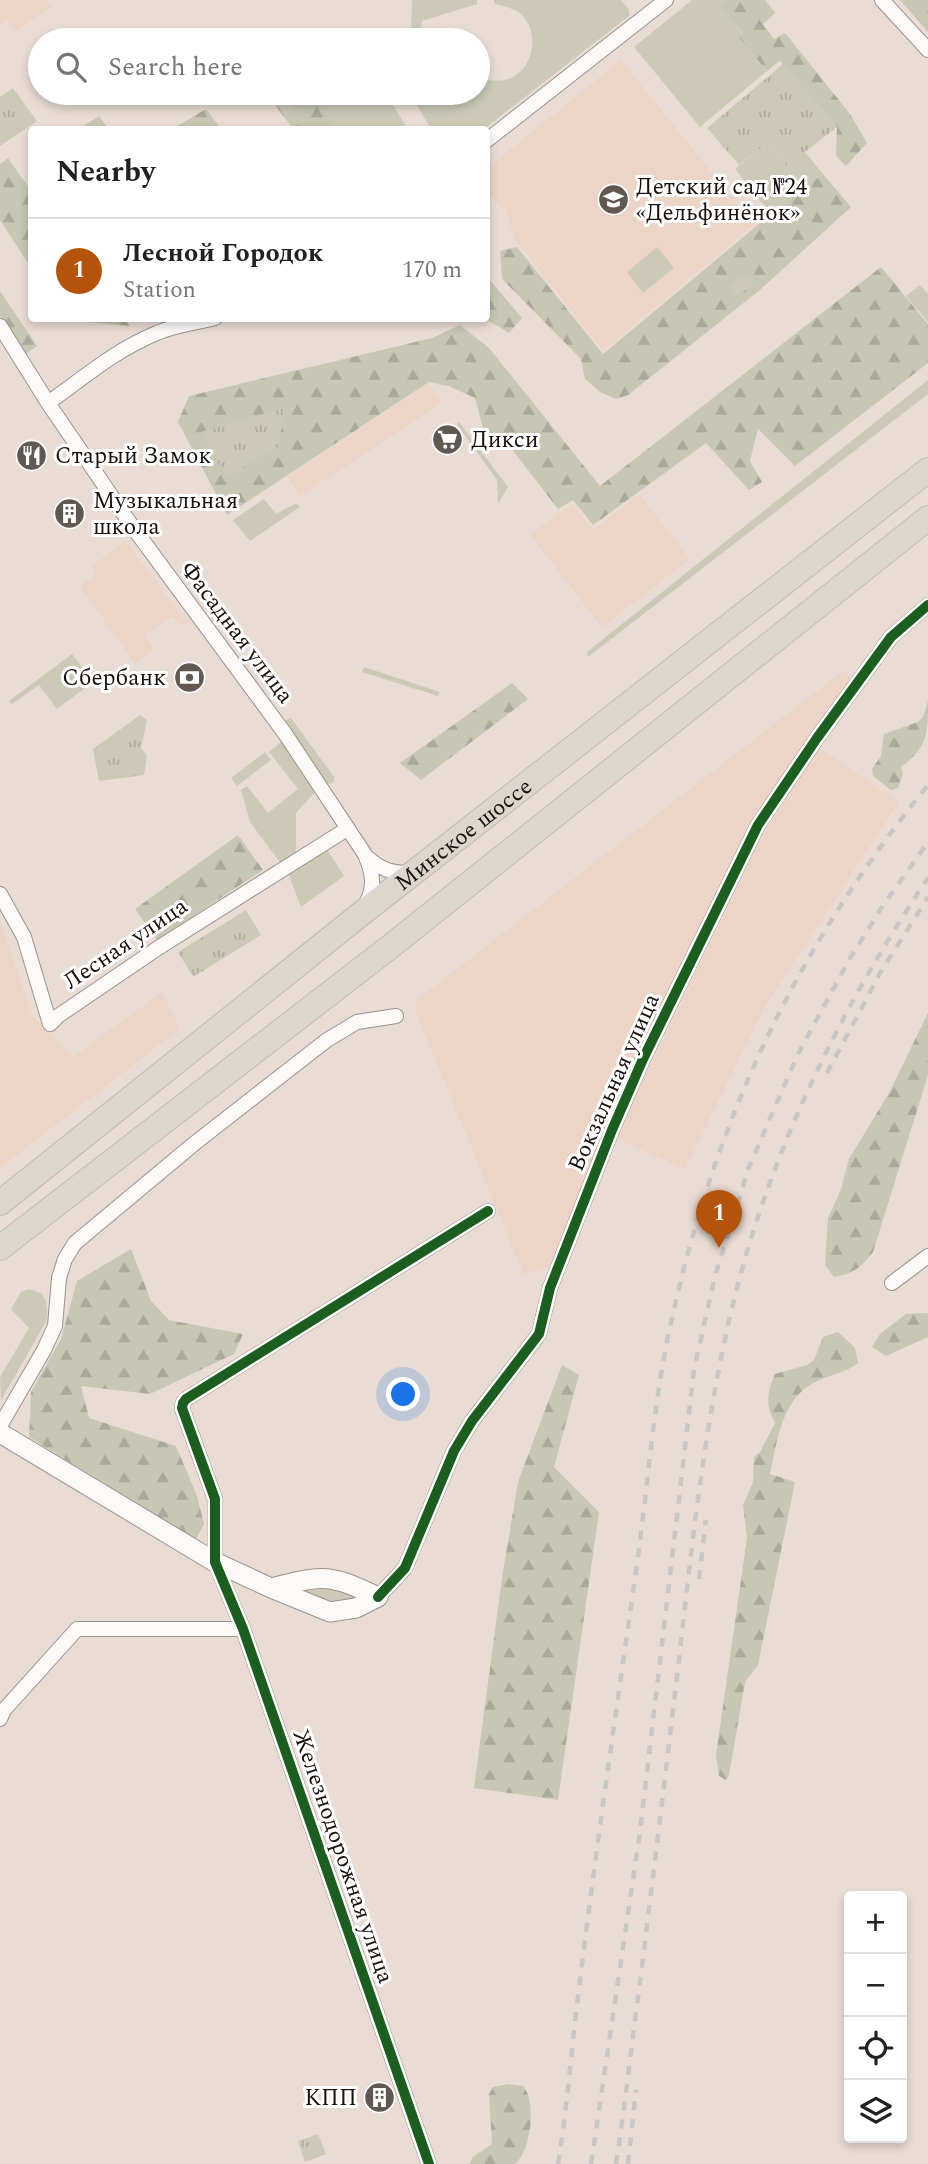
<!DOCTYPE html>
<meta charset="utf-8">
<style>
:root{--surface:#fff;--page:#f6f6f6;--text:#202124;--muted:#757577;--line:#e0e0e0;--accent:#b45309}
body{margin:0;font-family:Spectral,serif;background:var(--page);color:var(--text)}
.controls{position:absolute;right:21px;bottom:21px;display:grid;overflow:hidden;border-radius:7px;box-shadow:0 4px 10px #0003}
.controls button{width:63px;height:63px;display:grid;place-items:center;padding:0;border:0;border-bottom:2px solid var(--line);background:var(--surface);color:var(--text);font:35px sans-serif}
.you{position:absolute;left:404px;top:1395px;width:24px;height:24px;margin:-18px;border:5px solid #fff;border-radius:50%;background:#1a73e8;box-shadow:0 0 0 10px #1a73e833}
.badge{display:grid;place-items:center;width:46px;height:46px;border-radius:50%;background:var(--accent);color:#fff;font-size:23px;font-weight:700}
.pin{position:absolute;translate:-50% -58px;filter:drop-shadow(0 2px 4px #0008)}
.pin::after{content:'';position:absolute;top:37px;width:24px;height:21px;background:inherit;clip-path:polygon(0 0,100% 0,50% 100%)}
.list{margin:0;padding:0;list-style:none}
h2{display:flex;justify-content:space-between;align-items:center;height:91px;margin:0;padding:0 28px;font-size:30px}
h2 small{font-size:23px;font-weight:400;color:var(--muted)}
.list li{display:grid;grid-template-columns:46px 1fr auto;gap:21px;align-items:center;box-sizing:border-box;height:105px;padding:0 28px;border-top:2px solid var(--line)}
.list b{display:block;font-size:26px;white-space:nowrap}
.list p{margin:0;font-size:23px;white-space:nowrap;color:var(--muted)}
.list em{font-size:23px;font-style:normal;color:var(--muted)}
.icon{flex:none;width:38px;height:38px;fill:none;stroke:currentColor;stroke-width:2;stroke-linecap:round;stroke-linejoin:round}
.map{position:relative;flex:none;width:928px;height:2164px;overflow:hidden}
.search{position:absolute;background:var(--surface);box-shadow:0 4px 10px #0003;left:28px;top:28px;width:462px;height:77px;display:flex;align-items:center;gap:18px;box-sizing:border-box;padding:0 24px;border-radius:38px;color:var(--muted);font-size:26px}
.panel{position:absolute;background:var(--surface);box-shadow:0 4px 10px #0003;left:28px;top:126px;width:462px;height:196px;border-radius:7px}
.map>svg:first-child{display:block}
</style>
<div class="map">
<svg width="928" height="2164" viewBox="0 0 928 2164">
<defs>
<pattern id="forest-firs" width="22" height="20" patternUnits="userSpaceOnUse" patternTransform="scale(1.75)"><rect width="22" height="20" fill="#c7c7b4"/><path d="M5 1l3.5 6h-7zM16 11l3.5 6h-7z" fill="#aaaa9a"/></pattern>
<pattern id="park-tufts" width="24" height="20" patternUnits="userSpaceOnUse" patternTransform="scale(1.75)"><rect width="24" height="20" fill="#cccab7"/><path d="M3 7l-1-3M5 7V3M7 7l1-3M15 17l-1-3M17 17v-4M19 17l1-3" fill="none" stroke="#afac9c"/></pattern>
</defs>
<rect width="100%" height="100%" fill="#e9dcd4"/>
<path fill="#ecd5c7" d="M 0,0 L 47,0 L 52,7 L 15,32 L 7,20 L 0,25 Z
M 621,60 L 754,225 L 603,351 L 514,238 L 506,208 L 501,209 L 487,190 L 487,168 Z
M 429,383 L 442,403 L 300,496 L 287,477 Z
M 639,494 L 690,559 L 602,627 L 530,535 L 572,503 L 593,530 Z
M 125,541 L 188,623 L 181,626 L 173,616 L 145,635 L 154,650 L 135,664 L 80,586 L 97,573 L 92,566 Z
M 844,670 L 852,681 L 750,827 L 552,1265 L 524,1275 L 416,1013 L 415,1001 Z
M 819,748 L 899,802 L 767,1003 L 685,1169 L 615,1138 L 764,833 Z
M 0,920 L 33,1017 L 73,1057 L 162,992 L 180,1029 L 0,1168 Z"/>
<path fill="#cccab7" d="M 412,0 L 477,0 L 477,4 L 422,21 L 421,40 L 411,40 Z
M 494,0 L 621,0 L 629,10 L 629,16 L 484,129 L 431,129 L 416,104 L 425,93 L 478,93 L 478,80 C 487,80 502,82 511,78 C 535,67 540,31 520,13 C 514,8 501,6 494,3 Z
M 692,0 L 727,0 L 721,6 L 743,35 L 739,38 L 767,71 L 700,127 L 634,47 Z
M 252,33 L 325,40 L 250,40 Z
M 310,93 L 376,93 L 380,102 L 389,99 L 408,129 L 338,129 Z
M 768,142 L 787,166 L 805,152 L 823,174 L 771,214 L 735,169 Z
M 657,247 L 674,268 L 643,293 L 627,272 Z
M 920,285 L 928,294 L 928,322 L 906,296 Z
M 928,380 L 928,394 L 588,657 L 587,652 Z
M 459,422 L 508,487 L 498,504 L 497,480 L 457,424 Z
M 264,499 L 276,514 L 296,503 L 300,507 L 250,541 L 233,520 Z
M 72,654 L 93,682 L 57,709 L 39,685 L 12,704 L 9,701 Z
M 364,667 L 440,692 L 438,696 L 362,672 Z
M 291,718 L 334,777 L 334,781 L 330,784 L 325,783 L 284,721 Z
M 282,741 L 316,791 L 296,813 L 296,856 L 282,865 L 250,822 L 241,790 L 247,786 L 268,813 L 298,789 L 269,752 Z
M 265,752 L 271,760 L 237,786 L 231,778 Z
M 327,849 L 344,876 L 301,907 L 287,870 Z
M 29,1289 L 41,1293 C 48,1303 48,1310 46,1322 L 1,1400 L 0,1377 L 29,1328 L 11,1309 L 21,1292 Z
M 324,1581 L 361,1599 L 333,1605 L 291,1586 Z"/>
<path fill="url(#forest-firs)" d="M 727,0 L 765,0 L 775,13 L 763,24 L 774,39 L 785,33 L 850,114 L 867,143 L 846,166 L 836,156 L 837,127 L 780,61 L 767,71 L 739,38 L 743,34 L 720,6 Z
M 900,0 L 928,0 L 928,32 Z
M 266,93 L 310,93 L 338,129 L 293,129 Z
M 206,109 L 221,129 L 172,129 Z
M 99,116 L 108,129 L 79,129 Z
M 8,158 L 31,191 L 31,268 L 0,220 L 0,164 Z
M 823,174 L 851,207 L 761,289 L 628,395 L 616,399 L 600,392 L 585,379 L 581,359 L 502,279 L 500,251 L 517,247 L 603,354 L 771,214 Z
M 881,267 L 928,324 L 928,363 L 795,466 L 758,429 L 750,461 L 762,482 L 749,490 L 706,443 L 593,525 L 573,500 L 558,509 L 505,440 L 485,436 L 475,398 L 449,386 L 429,382 L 227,515 L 178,422 L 189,396 L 432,338 L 460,325 L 489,348 L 600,486 Z
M 489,279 L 522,318 L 509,333 L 486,319 L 487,281 Z
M 0,291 L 37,346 L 26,354 L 0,316 Z
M 65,319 L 124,319 L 130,326 L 66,320 Z
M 512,683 L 528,699 L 421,780 L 400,763 Z
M 928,701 C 928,734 928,747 901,767 L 903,774 L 898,788 L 891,790 L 873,776 L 872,769 L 881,756 L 884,734 L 918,722 L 923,717 Z
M 238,835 L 263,870 L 157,940 L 135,909 Z
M 928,1013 L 928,1075 L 873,1252 C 862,1267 853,1274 834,1277 L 825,1265 L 828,1218 L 841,1189 L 849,1159 L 889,1093 Z
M 131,1249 L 151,1301 L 169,1320 L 243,1334 L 234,1354 L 150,1394 L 81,1386 L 89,1418 L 176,1446 L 197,1496 L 204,1524 L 195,1541 L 29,1437 L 31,1392 L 61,1339 L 77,1281 Z
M 928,1313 L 928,1337 L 886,1356 L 872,1347 L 880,1334 L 906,1314 Z
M 838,1332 L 855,1348 L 858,1363 C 844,1374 827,1375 813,1383 C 781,1401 777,1442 770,1474 L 795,1482 L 758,1665 L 745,1682 L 729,1775 L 726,1780 L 719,1776 L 716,1755 L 747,1538 L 743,1505 L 753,1482 L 754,1457 L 760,1452 L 775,1423 C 765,1404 767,1393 775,1374 L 807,1365 L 814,1360 L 823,1337 Z
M 562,1365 L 579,1375 L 554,1467 L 599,1512 L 558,1800 L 474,1788 L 502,1578 L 518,1482 Z
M 508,2084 L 523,2086 C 537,2102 531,2151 515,2164 L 469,2164 L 473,2157 L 492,2144 L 489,2094 L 493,2087 Z"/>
<path fill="url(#park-tufts)" d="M 783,64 L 837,127 L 787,166 L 768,142 L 739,165 L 707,128 Z
M 13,88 L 37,121 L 0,146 L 0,97 Z
M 269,93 L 307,93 L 310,97 L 286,115 Z
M 746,273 L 754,284 L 736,297 L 728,287 Z
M 285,408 L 278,447 L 226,477 L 201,432 Z
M 140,715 L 147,720 L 141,748 L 147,755 L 144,775 L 99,781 L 93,749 Z
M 246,910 L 261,935 L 193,977 L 178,952 Z
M 318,2134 L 326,2154 L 305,2162 L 298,2141 Z"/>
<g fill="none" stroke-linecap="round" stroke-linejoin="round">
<defs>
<path id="minor" d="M 882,0 L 928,50
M 486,141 L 666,0
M 0,326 L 48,403 L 132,526 L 286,735 L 366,856 C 381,870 391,873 412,873
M 48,403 C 83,378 117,349 157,333 C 175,325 196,323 215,318
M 366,857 C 373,874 375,887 366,904
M 0,894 L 24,937 L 50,1024 L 58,1016 L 158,948 L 347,829
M 892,1283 L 928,1256
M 0,1426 L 44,1350 L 55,1326 L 59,1278 L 65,1259 L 75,1243 L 195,1143 L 327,1040 L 357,1022 L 396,1016
M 378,1597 L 405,1568 L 454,1451 L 472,1421 L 539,1334 L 550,1288 L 612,1130 L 643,1059 L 758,825 L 817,738 L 891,637 L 928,605
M 0,1719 L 4,1710 L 77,1629 L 243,1629
M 429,2164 L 243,1629 L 215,1562 L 215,1499 L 182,1408 L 183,1403 L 186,1399 L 488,1211"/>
<path id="tertiary" d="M 0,1433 L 215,1562 L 271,1588 L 330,1612 L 356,1608 L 378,1597 C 328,1573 324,1575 271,1588"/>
<g id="trunk">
<path id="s1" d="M 0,1203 L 362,913 L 928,470"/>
<path d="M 0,1248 L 391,946 L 928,518"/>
</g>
</defs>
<use href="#minor" stroke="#9b928b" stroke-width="16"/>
<use href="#tertiary" stroke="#9b928b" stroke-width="21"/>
<use href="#trunk" stroke="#c0bab6" stroke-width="26"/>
<use href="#minor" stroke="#fcfaf9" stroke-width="14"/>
<use href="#tertiary" stroke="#fcfaf9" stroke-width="19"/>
<use href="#trunk" stroke="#dcd6ce" stroke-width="24"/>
<path stroke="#cac6c3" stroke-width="4.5" stroke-dasharray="9 9" stroke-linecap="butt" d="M 827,1073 L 880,973 L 928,897
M 699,1579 L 706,1520
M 558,2164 C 567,2109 571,2053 578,1997 C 595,1855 616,1713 636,1571 C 648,1487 653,1401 672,1318 C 717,1115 797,947 928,785
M 591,2164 L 640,1832 L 694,1370 L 715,1276 L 749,1167 L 798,1054 L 849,960 L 882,907 L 928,842
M 616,2164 C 625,2106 631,2048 639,1990 C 653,1877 667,1763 680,1650 C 694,1528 707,1403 738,1284 C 777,1137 844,1003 928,878
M 628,2164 L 636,2090"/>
<defs>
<path id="cycleway" d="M 378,1597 L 405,1568 L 454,1451 L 472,1421 L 539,1334 L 550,1288 L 612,1130 L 643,1059 L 758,825 L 817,738 L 891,637 L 928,605
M 429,2164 L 243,1629 L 215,1562 L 215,1499 L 182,1408 L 183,1403 L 186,1399 L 488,1211"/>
</defs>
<use href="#cycleway" stroke="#fff" stroke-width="15"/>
<use href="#cycleway" stroke="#1b5e20" stroke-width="10"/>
</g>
<defs>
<symbol id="school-disc" viewBox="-11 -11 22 22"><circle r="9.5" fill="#625852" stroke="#fff"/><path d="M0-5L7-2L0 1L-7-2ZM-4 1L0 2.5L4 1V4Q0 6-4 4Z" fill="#fff"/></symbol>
<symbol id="supermarket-disc" viewBox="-11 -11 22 22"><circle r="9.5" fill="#625852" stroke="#fff"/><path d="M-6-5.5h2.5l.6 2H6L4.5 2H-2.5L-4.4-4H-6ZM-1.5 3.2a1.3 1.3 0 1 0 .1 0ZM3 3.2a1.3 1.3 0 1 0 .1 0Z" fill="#fff"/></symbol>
<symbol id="restaurant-disc" viewBox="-11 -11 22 22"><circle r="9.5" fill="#625852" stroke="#fff"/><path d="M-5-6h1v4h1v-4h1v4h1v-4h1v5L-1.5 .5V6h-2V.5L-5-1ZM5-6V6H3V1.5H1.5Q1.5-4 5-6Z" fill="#fff"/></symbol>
<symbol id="building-disc" viewBox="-11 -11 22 22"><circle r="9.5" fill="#625852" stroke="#fff"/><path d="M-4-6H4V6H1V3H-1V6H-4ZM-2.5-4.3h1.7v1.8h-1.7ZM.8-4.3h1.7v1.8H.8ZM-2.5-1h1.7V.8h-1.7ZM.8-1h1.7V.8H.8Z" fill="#fff"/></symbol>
<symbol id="bank-disc" viewBox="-11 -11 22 22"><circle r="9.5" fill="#625852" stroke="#fff"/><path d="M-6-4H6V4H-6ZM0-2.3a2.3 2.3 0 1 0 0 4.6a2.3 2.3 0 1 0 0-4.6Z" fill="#fff"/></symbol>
</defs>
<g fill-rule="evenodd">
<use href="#school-disc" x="596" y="182" width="35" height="35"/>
<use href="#supermarket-disc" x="430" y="422" width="35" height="35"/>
<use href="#restaurant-disc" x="14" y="438" width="35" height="35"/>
<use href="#building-disc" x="52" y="496" width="35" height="35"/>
<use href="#bank-disc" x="172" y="660" width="35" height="35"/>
<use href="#building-disc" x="362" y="2080" width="35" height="35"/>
</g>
<g text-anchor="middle" stroke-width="6" stroke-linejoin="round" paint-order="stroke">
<g font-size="23" fill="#19110c" stroke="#fff" text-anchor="start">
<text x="636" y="194">Детский сад №24<tspan x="636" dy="26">«Дельфинёнок»</tspan></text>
<text x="471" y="447">Дикси</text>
<text x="55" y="463">Старый Замок</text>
<text x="93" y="508">Музыкальная<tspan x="93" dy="26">школа</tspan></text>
<text x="166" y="685" text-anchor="end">Сбербанк</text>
<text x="357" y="2105" text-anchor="end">КПП</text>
</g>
<g font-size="23" fill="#19110c" stroke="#fff">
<text transform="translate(238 632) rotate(53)" y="8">Фасадная улица</text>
<text dy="8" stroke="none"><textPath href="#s1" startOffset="592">Минское шоссе</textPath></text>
<text transform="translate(125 943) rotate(-34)" y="8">Лесная улица</text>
<text transform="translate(613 1082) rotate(-66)" y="8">Вокзальная улица</text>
<text transform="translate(344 1856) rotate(71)" y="8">Железнодорожная улица</text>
</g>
</g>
</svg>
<div class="controls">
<button>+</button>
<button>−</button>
<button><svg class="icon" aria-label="locate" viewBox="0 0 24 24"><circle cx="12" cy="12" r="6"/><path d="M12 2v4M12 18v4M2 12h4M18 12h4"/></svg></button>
<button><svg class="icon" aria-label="layers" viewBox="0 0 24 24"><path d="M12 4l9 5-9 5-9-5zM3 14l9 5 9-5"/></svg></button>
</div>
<div class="you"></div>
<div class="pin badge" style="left:719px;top:1248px">1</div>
<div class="search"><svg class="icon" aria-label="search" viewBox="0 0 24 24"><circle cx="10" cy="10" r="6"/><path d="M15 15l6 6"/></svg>Search here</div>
<section class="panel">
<h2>Nearby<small></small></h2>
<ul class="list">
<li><span class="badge">1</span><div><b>Лесной Городок</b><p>Station</p></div><em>170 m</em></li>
</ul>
</section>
</div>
